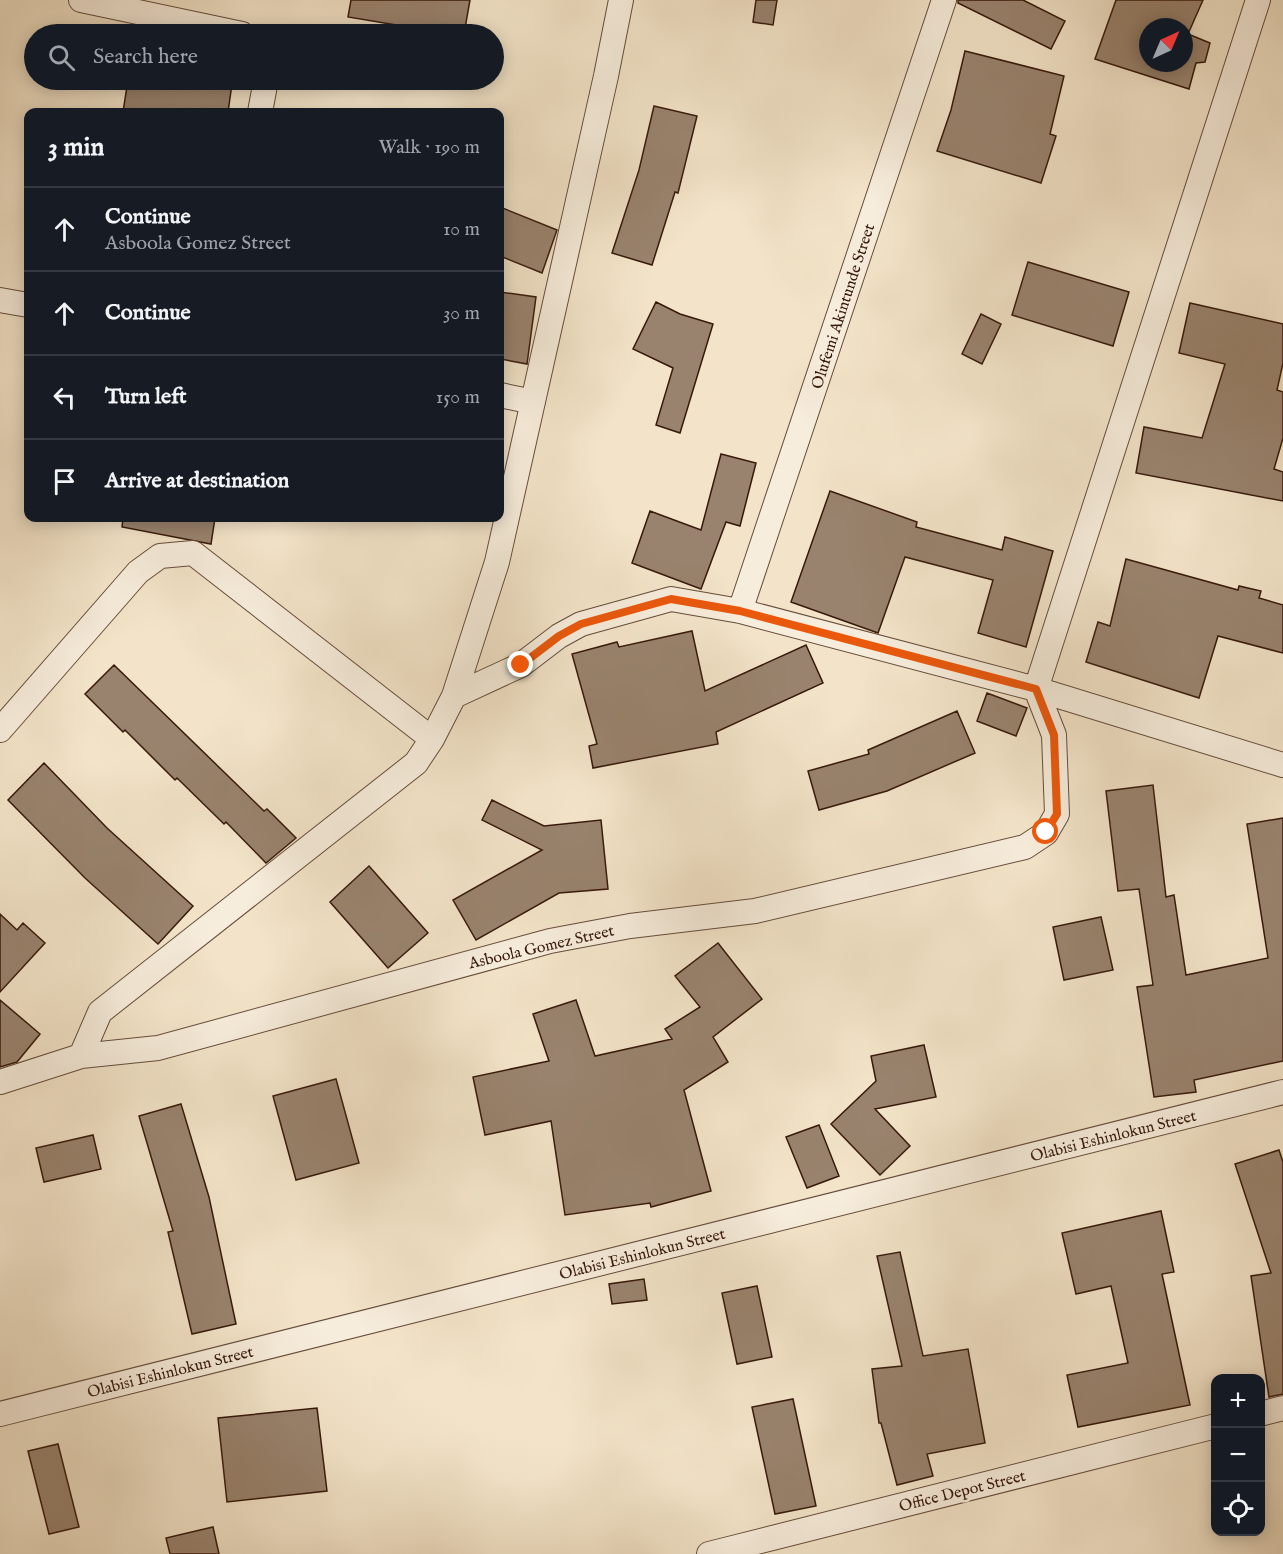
<!DOCTYPE html>
<meta charset="utf-8">
<style>
:root{--surface:#171b24;--page:#242831;--text:#f1f3f6;--muted:#9ea1a6;--line:#363941}
body{margin:0;font-family:"IM FELL English",serif;background:var(--page);color:var(--text)}
.controls{position:absolute;right:18px;bottom:18px;display:grid;overflow:hidden;border-radius:12px;box-shadow:0 3px 15px #0003}
.controls button{width:54px;height:54px;display:grid;place-items:center;padding:0;border:0;border-bottom:2px solid var(--line);background:var(--surface);color:var(--text);font:30px sans-serif}
.compass{position:absolute;left:1139px;top:18px;width:54px;height:54px;border-radius:50%;background:var(--surface);box-shadow:0 3px 15px #0003;rotate:44deg}
.stop{position:absolute;width:18px;height:18px;margin:-14px;border:4px solid #ea580c;border-radius:50%;background:#fff}
.stop.end{background:#ea580c;border-color:#fff;box-shadow:0 2px 6px #0008}
.list{margin:0;padding:0;list-style:none}
h2{display:flex;justify-content:space-between;align-items:center;height:78px;margin:0;padding:0 24px;font-size:26px}
h2 small{font-size:20px;font-weight:400;color:var(--muted)}
.list li{display:grid;grid-template-columns:39px 1fr auto;gap:18px;align-items:center;box-sizing:border-box;height:84px;padding:0 24px;border-top:2px solid var(--line)}
.list b{display:block;font-size:22px;white-space:nowrap}
.list p{margin:0;font-size:20px;white-space:nowrap;color:var(--muted)}
.list em{font-size:20px;font-style:normal;color:var(--muted)}
.icon{flex:none;width:33px;height:33px;fill:none;stroke:currentColor;stroke-width:2;stroke-linecap:round;stroke-linejoin:round}
.map{position:relative;flex:none;width:1283px;height:1554px;overflow:hidden}
.search{position:absolute;background:var(--surface);box-shadow:0 3px 15px #0003;left:24px;top:24px;width:480px;height:66px;display:flex;align-items:center;gap:15px;box-sizing:border-box;padding:0 21px;border-radius:33px;color:var(--muted);font-size:22px}
.panel{position:absolute;background:var(--surface);box-shadow:0 3px 15px #0003;left:24px;top:108px;width:480px;height:414px;border-radius:12px}
.map>svg:first-child{display:block}
</style>
<div class="map">
<svg width="1283" height="1554" viewBox="0 0 1283 1554">
<rect width="100%" height="100%" fill="#f3e4c9"/>
<filter id="stains"><feTurbulence type="fractalNoise" baseFrequency=".00333" numOctaves="4"/><feColorMatrix values="0 0 0 0 .2 0 0 0 0 .09 0 0 0 0 .02 0 0 0 .5 -.17"/></filter>
<radialGradient id="worn" r=".72"><stop offset=".6" stop-color="#630" stop-opacity="0"/><stop offset="1" stop-color="#630" stop-opacity=".3"/></radialGradient>
<path fill="#99836e" stroke="#37190c" stroke-width="1.5" fill-rule="evenodd" d="M 351,0 L 470,0 L 464,34 L 425,34 L 414,33 L 414,28 L 348,17 Z
M 756,0 L 777,0 L 773,25 L 753,22 Z
M 958,0 L 1023,0 L 1065,21 L 1051,49 L 958,3 Z
M 1116,0 L 1203,0 L 1188,34 L 1210,43 L 1205,62 L 1196,63 L 1189,89 L 1095,59 ZM 1148,27 L 1184,27 L 1184,63 L 1148,63 Z
M 965,51 L 1064,76 L 1050,134 L 1056,136 L 1041,183 L 937,151 L 951,110 Z
M 128,80 L 205,80 L 232,84 L 228,112 L 123,112 Z
M 654,106 L 697,116 L 678,193 L 675,192 L 652,265 L 612,253 L 639,170 Z
M 500,207 L 557,230 L 542,273 L 500,256 Z
M 1028,262 L 1129,292 L 1113,346 L 1012,315 Z
M 500,292 L 536,297 L 527,364 L 500,359 Z
M 656,302 L 680,314 L 713,324 L 680,433 L 656,425 L 673,368 L 633,349 Z
M 1190,303 L 1283,324 L 1283,363 L 1277,390 L 1283,392 L 1283,438 L 1274,469 L 1283,472 L 1283,501 L 1136,473 L 1144,427 L 1202,438 L 1225,364 L 1179,353 Z
M 981,314 L 1001,324 L 982,364 L 962,354 Z
M 721,454 L 756,463 L 740,526 L 726,522 L 701,589 L 632,563 L 650,511 L 701,530 Z
M 830,491 L 917,522 L 916,527 L 1002,550 L 1005,537 L 1053,551 L 1026,647 L 978,633 L 993,580 L 905,557 L 878,633 L 791,602 Z
M 123,518 L 215,518 L 211,544 L 122,527 Z
M 1126,559 L 1238,590 L 1239,586 L 1261,591 L 1259,598 L 1283,605 L 1283,653 L 1218,636 L 1199,698 L 1086,662 L 1098,622 L 1110,626 Z
M 692,631 L 705,691 L 806,645 L 823,683 L 716,732 L 718,744 L 593,768 L 589,746 L 597,744 L 572,654 L 617,642 L 619,647 Z
M 114,665 L 264,811 L 267,809 L 296,838 L 266,863 L 226,822 L 224,824 L 177,778 L 175,780 L 125,730 L 123,732 L 85,694 Z
M 987,693 L 1027,708 L 1016,736 L 977,721 Z
M 957,711 L 975,753 L 887,791 L 819,810 L 808,771 L 869,754 L 868,750 Z
M 44,763 L 107,828 L 193,906 L 158,944 L 85,878 L 8,800 Z
M 1153,785 L 1166,897 L 1174,895 L 1186,975 L 1268,958 L 1247,824 L 1283,818 L 1283,1061 L 1194,1080 L 1196,1092 L 1154,1097 L 1137,987 L 1153,985 L 1139,889 L 1118,891 L 1106,791 Z
M 492,800 L 544,826 L 601,820 L 608,889 L 559,893 L 476,940 L 453,900 L 542,850 L 482,820 Z
M 369,866 L 428,933 L 388,968 L 330,902 Z
M 0,914 L 17,930 L 23,923 L 45,943 L 0,992 Z
M 1101,917 L 1113,970 L 1064,980 L 1053,927 Z
M 718,943 L 762,999 L 713,1037 L 728,1062 L 684,1090 L 711,1191 L 651,1207 L 650,1203 L 565,1215 L 551,1121 L 485,1135 L 473,1077 L 549,1061 L 533,1014 L 576,1000 L 595,1056 L 672,1039 L 665,1029 L 700,1007 L 675,976 Z
M 0,1000 L 40,1034 L 17,1062 L 0,1067 Z
M 924,1045 L 936,1097 L 875,1109 L 910,1146 L 880,1175 L 831,1124 L 876,1081 L 871,1056 Z
M 336,1079 L 359,1163 L 296,1180 L 273,1096 Z
M 181,1104 L 209,1197 L 236,1324 L 192,1334 L 168,1232 L 173,1231 L 139,1116 Z
M 819,1125 L 839,1176 L 807,1188 L 786,1137 Z
M 93,1135 L 101,1169 L 44,1182 L 36,1148 Z
M 1279,1150 L 1283,1162 L 1283,1394 L 1269,1397 L 1251,1276 L 1271,1273 L 1235,1164 Z
M 1161,1211 L 1174,1272 L 1162,1274 L 1190,1405 L 1078,1427 L 1067,1375 L 1128,1363 L 1111,1286 L 1076,1294 L 1062,1233 Z
M 900,1252 L 923,1356 L 968,1349 L 985,1443 L 927,1454 L 933,1476 L 897,1485 L 881,1423 L 879,1423 L 872,1369 L 902,1366 L 877,1256 Z
M 644,1279 L 647,1300 L 612,1304 L 609,1284 Z
M 757,1286 L 772,1357 L 737,1364 L 722,1293 Z
M 793,1399 L 816,1506 L 775,1514 L 752,1407 Z
M 317,1408 L 327,1491 L 227,1502 L 218,1418 Z
M 58,1444 L 79,1527 L 49,1534 L 28,1451 Z
M 213,1527 L 219,1554 L 170,1554 L 166,1538 Z"/>
<g fill="none" stroke-linecap="round" stroke-linejoin="round">
<defs>
<path id="street" d="M 81,0 L 242,34
M 260,112 L 266,80
M 0,300 L 28,305
M 500,395 L 533,402
M 740,611 L 944,0
M 454,696 L 521,665 L 559,636 L 581,624 L 671,599 L 740,611 L 1036,689 L 1283,765
M 0,730 L 138,572 L 160,556 L 193,553 L 432,739
M 81,1056 L 100,1012 L 416,763 L 432,739 L 454,696 L 497,562 L 606,76 L 621,0
M 0,1082 L 81,1056 L 158,1048 L 550,941 L 630,926 L 755,911 L 1025,847 L 1046,833 L 1057,814 L 1054,735 L 1036,689 L 1258,0
M 0,1414 L 1283,1092
M 1260,1414 L 1283,1408
M 709,1554 L 1216,1426"/>
</defs>
<use href="#street" stroke="#664c3b" stroke-width="26"/>
<use href="#street" stroke="#f7eddc" stroke-width="24"/>
</g>
<g fill="none" stroke-linecap="round" stroke-linejoin="round">
<path stroke="#ea580c" stroke-width="8" d="M 521,665 L 559,636 L 581,624 L 671,599 L 740,611 L 1036,689 L 1054,735 L 1057,814 L 1046,832"/>
</g>
<g text-anchor="middle" stroke-width="5" stroke-linejoin="round" paint-order="stroke">
<g font-size="16" fill="#37190c" stroke="#f7eddc">
<text transform="translate(842 306) rotate(-72)" y="6">Olufemi Akintunde Street</text>
<text transform="translate(541 946) rotate(-13)" y="6">Asboola Gomez Street</text>
<text transform="translate(1113 1135) rotate(-14)" y="6">Olabisi Eshinlokun Street</text>
<text transform="translate(642 1253) rotate(-14)" y="6">Olabisi Eshinlokun Street</text>
<text transform="translate(170 1371) rotate(-14)" y="6">Olabisi Eshinlokun Street</text>
<text transform="translate(962 1490) rotate(-14)" y="6">Office Depot Street</text>
</g>
</g>
<rect width="100%" height="100%" filter="url(#stains)"/>
<rect width="100%" height="100%" fill="url(#worn)"/>
</svg>
<div class="controls">
<button>+</button>
<button>−</button>
<button><svg class="icon" aria-label="locate" viewBox="0 0 24 24"><circle cx="12" cy="12" r="6"/><path d="M12 2v4M12 18v4M2 12h4M18 12h4"/></svg></button>
</div>
<svg class="compass" viewBox="-18 -18 36 36"><path d="M0-13l5 13h-10z" fill="#e53935"/><path d="M0 13l5-13h-10z" fill="#9ea1a6"/></svg>
<div class="stop" style="left:1046px;top:832px"></div>
<div class="stop end" style="left:521px;top:665px"></div>
<div class="search"><svg class="icon" aria-label="search" viewBox="0 0 24 24"><circle cx="10" cy="10" r="6"/><path d="M15 15l6 6"/></svg>Search here</div>
<section class="panel">
<h2>3 min<small>Walk · 190 m</small></h2>
<ul class="list">
<li><svg class="icon" aria-label="ahead" viewBox="0 0 24 24"><path d="M12 20V5M6 11l6-6 6 6"/></svg><div><b>Continue</b><p>Asboola Gomez Street</p></div><em>10 m</em></li>
<li><svg class="icon" aria-label="ahead" viewBox="0 0 24 24"><path d="M12 20V5M6 11l6-6 6 6"/></svg><div><b>Continue</b></div><em>30 m</em></li>
<li><svg class="icon" aria-label="left" viewBox="0 0 24 24"><path d="M17 20v-9H6M10 6l-5 5 5 5"/></svg><div><b>Turn left</b></div><em>150 m</em></li>
<li><svg class="icon" aria-label="arrive" viewBox="0 0 24 24"><path d="M6 21V4h12l-3 4 3 4H6"/></svg><div><b>Arrive at destination</b></div></li>
</ul>
</section>
</div>
